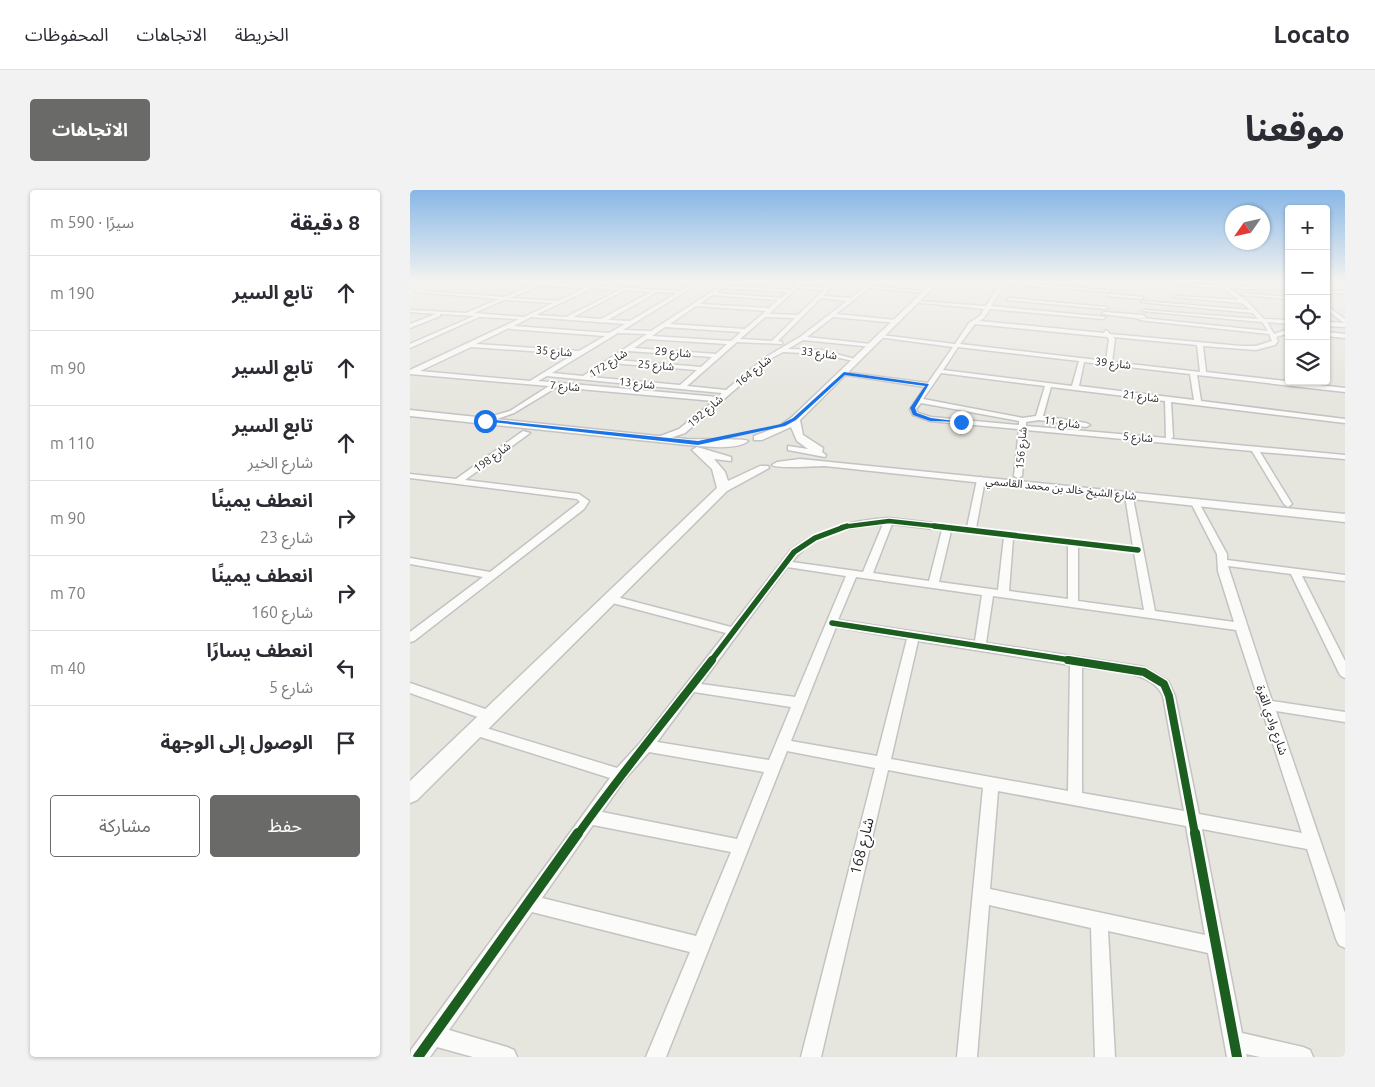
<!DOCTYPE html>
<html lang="ar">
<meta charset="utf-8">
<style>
:root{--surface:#fff;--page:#f2f2f3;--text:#2b2b33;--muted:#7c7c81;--line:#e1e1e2;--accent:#6a6a68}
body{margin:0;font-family:Ubuntu,"Noto Sans Arabic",sans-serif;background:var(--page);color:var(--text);direction:rtl}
.controls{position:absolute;right:15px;top:15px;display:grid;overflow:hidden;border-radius:5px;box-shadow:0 1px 4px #0004}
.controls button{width:45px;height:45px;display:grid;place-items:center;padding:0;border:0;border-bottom:1px solid var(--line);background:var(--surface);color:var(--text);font:25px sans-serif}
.compass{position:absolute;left:815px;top:15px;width:45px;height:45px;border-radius:50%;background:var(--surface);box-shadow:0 1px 4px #0004;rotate:236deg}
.stop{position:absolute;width:15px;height:15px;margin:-11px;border:4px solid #1a73e8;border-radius:50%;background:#fff}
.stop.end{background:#1a73e8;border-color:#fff;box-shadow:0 1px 5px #0008}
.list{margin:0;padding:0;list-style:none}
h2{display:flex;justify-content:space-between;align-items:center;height:65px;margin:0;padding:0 20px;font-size:21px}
h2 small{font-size:16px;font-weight:400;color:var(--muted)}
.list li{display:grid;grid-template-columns:32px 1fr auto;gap:15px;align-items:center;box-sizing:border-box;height:75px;padding:0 20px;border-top:1px solid var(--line)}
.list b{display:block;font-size:19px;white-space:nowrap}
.list p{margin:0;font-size:16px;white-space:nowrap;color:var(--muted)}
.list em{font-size:16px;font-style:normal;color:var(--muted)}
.actions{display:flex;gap:10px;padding:15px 20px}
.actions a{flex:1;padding:11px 0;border:1px solid var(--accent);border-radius:5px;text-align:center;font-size:18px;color:var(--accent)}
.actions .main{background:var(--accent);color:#fff}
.icon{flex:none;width:28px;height:28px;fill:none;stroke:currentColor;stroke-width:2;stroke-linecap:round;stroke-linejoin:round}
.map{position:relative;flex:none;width:935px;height:867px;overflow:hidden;direction:ltr;border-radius:5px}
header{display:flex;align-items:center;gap:30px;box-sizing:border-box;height:70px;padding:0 25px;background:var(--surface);border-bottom:1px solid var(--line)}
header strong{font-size:24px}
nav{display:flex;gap:28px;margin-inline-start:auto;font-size:18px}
.intro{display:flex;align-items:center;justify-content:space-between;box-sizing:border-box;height:120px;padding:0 30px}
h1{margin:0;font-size:35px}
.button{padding:12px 22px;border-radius:5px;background:var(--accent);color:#fff;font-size:18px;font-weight:700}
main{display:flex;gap:30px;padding:0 30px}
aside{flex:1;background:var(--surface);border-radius:5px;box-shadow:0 1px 4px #0004}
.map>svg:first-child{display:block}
</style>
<header>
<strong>Locato</strong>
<nav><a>الخريطة</a><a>الاتجاهات</a><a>المحفوظات</a></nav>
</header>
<div class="intro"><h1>موقعنا</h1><a class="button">الاتجاهات</a></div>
<main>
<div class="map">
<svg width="935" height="867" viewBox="0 0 935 867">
<rect width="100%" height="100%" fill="#e6e5de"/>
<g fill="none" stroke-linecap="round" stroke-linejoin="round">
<defs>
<path id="street" d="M 24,91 L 29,91 L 11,101 L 95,107 L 123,95 L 77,91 L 180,95 L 189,91 L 195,91 L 186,96 L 271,101 L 280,95 L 235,91 L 284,93 L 287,91 L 323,91 L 316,96 L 381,100 L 386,95 L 348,91 L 389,93 L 395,91 L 390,96 L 417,98 L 424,91 L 428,91 L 413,106 L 441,108 L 463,91 L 468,91 L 462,96 L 517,102 L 515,103 L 459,98 L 426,124 L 486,130 L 488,133 L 423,127 L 397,147 L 461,154 L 463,157 L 393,150 L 378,159 L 412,160 L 448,170 L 448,172 L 412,164 L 373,162 L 360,169 L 275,243 L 251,251 L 248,251 L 248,247 L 269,239 L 304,211 L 147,197 L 104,223 L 75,233 L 72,233 L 72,229 L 100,221 L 139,196 L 0,184 L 0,180 L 109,129 L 69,127 L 0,158 L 0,154 L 64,126 L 30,124 L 30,126 L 0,138 L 0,134 L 26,124 L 0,122 L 0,120 L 56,123 L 89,109 L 5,102 ZM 291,92 L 314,94 L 241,141 L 213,140 ZM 125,95 L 175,98 L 148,111 L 100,108 L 126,97 ZM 182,98 L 210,100 L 156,127 L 126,125 ZM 313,98 L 378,102 L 371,108 L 306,103 ZM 387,98 L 414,100 L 388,125 L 359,124 ZM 215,100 L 241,102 L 191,129 L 163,127 ZM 247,102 L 267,103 L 220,131 L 198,130 ZM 302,105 L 368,110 L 359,118 L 290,114 ZM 411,108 L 437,111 L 390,147 L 356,167 L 316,200 L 277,196 L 327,152 L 372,154 L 372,152 L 368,151 ZM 94,110 L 95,110 L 143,113 L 114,127 L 64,123 ZM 286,116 L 356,121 L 335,139 L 260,134 ZM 121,127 L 215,134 L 199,143 L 104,136 ZM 355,127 L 385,128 L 362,151 L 330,149 ZM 255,137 L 331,142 L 321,151 L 242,146 ZM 99,138 L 100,139 L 195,146 L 169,161 L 66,154 ZM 208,143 L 237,144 L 173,186 L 142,183 ZM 237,149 L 317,154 L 306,164 L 224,158 ZM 61,157 L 164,164 L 120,191 L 10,181 ZM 219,161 L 302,167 L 291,177 L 206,170 ZM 201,173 L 287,180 L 270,195 L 180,187 ZM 137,186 L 312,203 L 308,207 L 128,191 Z
M 576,91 L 596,91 L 702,101 L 700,102 L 595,94 L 581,116 L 696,127 L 693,129 L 580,119 L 574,128 L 569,131 L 694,143 L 696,140 L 700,144 L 831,156 L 846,156 L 862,151 L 859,144 L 729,130 L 732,128 L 858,141 L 852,132 L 732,121 L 734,120 L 848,129 L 843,123 L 731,112 L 733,111 L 840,120 L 832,113 L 764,107 L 766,106 L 829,110 L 813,98 L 705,91 L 809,95 L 803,91 L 808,91 L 814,95 L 816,94 L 834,97 L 879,97 L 879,99 L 834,99 L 816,96 L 837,111 L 854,129 L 879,130 L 879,134 L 857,132 L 864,144 L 879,139 L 879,143 L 866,147 L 868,151 L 865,155 L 846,160 L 793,156 L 796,182 L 935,198 L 935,202 L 787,185 L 791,211 L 935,229 L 935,233 L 761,212 L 763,247 L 761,249 L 935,265 L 935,269 L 850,262 L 882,314 L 878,317 L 874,314 L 842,261 L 616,240 L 612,286 L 608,288 L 604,286 L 609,239 L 520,231 L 503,225 L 500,219 L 515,197 L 430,184 L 433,182 L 518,193 L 543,157 L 468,147 L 471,145 L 545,154 L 559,133 L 570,126 L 574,119 L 504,112 L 506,111 L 576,116 L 590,93 ZM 565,134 L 697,147 L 699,149 L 696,171 L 550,154 ZM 703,147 L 787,155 L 790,182 L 702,172 L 705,149 ZM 548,157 L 669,171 L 662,196 L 533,180 ZM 674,172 L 780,184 L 784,210 L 669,196 ZM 531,183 L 635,196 L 626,226 L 613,228 L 513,209 ZM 641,197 L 755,211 L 756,248 L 616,236 L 616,232 L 629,230 L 676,237 L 680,235 L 676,233 L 633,226 ZM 511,213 L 609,231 L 609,235 L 521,227 L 508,223 L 506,219 Z
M 916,91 L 935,91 L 935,93 L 916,93 Z
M 916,101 L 935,101 L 935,103 L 916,103 Z
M 831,103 L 879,107 L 879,109 L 833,105 Z
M 700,104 L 732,107 L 734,108 L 732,109 L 698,106 Z
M 599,108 L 696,117 L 698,118 L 696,119 L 597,110 Z
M 916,115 L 935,129 L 935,137 L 916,136 L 916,132 L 934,133 L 916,119 Z
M 694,122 L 733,125 L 736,127 L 733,129 L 692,124 Z
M 916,142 L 935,144 L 935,148 L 916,146 Z
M 113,241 L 120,243 L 55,290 L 169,304 L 179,311 L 174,319 L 4,451 L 0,452 L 0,442 L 73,387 L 0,374 L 0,368 L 80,382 L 170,312 L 167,309 L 0,288 L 0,284 L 46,289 Z
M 571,287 L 575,290 L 566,338 L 723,357 L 715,305 L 719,302 L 722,303 L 745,421 L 824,432 L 808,381 L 807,364 L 781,313 L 785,310 L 789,313 L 817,364 L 817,370 L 935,385 L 935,391 L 892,386 L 935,471 L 935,488 L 931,486 L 929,483 L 881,384 L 818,376 L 862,511 L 935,522 L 935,532 L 866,521 L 935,723 L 935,758 L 929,755 L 926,749 L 897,659 L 792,639 L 832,843 L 893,857 L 900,860 L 903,867 L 850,867 L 836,864 L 837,867 L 817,867 L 798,763 L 698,741 L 705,867 L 685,867 L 681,738 L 579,715 L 567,867 L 547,867 L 573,598 L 478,580 L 411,867 L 391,867 L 465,578 L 377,561 L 256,867 L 236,867 L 280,762 L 122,722 L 39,840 L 97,857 L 104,860 L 107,867 L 63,867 L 27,857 L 20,867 L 0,867 L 1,860 L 200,588 L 61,544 L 59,540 L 61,536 L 66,535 L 207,578 L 231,552 L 316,443 L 195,411 L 194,409 L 195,407 L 199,405 L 321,437 L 381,360 C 410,338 443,330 479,328 L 557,337 L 567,290 ZM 473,334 L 453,382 L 382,372 C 402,344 440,336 473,334 ZM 482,334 L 532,340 L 519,391 L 463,383 ZM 541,341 L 594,347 L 588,400 L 529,392 ZM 603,348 L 658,355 L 658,409 L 599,401 ZM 668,356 L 724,362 L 734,420 L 668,411 ZM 377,377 L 436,386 L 385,507 L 291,494 ZM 446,387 L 572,405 L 565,451 L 428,430 ZM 583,406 L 826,440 L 892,643 L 789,624 L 765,506 L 758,491 L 734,477 L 576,453 ZM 426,437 L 497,449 L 467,566 L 381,551 ZM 508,451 L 660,475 L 658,601 L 481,569 ZM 672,477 C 697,481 742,480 753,506 L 774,621 L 672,603 ZM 284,502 L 381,517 L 359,570 L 247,552 ZM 239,562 L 354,582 L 327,649 L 192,622 L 215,589 ZM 588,601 L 776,636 L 795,745 L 580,699 ZM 183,635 L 321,662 L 286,746 L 132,708 Z
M 0,493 L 84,522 L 86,526 L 84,530 L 79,531 L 0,503 Z"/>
<path id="secondary" d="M 524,91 L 530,91 L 390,230 L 393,245 L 413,258 L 412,262 L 416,265 L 415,267 L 378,260 L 378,256 L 398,259 L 387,251 L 381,237 L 352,250 L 344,250 L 344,246 L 368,237 L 382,227 Z
M 0,220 L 277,249 C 287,250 335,248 338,251 C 327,261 292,256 277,255 L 0,226 Z
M 287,257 L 321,267 L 321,271 L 304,269 L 315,282 L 318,291 L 350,276 L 358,276 L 359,278 L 317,301 L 7,610 L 0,613 L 0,591 L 307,298 L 302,279 L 282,260 Z
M 390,269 L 935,324 L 935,332 L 415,276 C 405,276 366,279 362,275 L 367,272 Z"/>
</defs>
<use href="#street" stroke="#c4c3c3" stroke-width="3"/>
<use href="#secondary" stroke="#c4c3c3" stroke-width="3"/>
<use href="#street" fill="#fbfbfa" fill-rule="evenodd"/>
<use href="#secondary" fill="#fbfbfa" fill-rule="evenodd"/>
<defs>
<path id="cycleway-far3" d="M 432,337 L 479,331 L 534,337"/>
<path id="cycleway-far2" d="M 524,336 L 728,360
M 422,433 L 666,471
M 301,471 L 384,362 L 405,348 L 437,336"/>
<path id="cycleway-far1" d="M 658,470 L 734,482 L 754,494 L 759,506 L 785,644
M 168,644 C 210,585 257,528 302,470"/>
<path id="cycleway" d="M 785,643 L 827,867
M 8,867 L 168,643"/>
</defs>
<use href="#cycleway-far3" stroke="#fff" stroke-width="7"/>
<use href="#cycleway-far2" stroke="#fff" stroke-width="9"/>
<use href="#cycleway-far1" stroke="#fff" stroke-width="11"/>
<use href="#cycleway" stroke="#fff" stroke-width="13"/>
<use href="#cycleway-far3" stroke="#1b5e20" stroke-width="4.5"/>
<use href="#cycleway-far2" stroke="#1b5e20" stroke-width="5.5"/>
<use href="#cycleway-far1" stroke="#1b5e20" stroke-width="8"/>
<use href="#cycleway" stroke="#1b5e20" stroke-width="10"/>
</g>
<linearGradient id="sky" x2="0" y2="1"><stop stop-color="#88b7e6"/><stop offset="0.43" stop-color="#f4f3f0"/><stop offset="1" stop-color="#f4f3f0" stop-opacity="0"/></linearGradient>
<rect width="935" height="212" fill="url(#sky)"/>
<path fill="#1a73e8" d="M 434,182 L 519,194 L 505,218 L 507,223 L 521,228 L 553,232 L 520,231 L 503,225 L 500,218 L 515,196 L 435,185 L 386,230 L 375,236 L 288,255 L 72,231 L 75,229 L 288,251 L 371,234 L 383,228 Z"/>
<g text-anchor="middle" stroke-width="4" stroke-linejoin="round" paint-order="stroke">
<g font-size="11" fill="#282828" stroke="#fff">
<text transform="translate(144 161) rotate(5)" y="4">شارع 35</text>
<text transform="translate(263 162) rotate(5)" y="4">شارع 29</text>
<text transform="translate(409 163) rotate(8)" y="4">شارع 33</text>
<text transform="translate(198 173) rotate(-33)" y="4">شارع 172</text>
<text transform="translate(703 173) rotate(6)" y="4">شارع 39</text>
<text transform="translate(246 175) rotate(5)" y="4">شارع 25</text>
<text transform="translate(343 181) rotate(-39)" y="4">شارع 164</text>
<text transform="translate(227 193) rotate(6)" y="4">شارع 13</text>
<text transform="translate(155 196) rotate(5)" y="4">شارع 7</text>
<text transform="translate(731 206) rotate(7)" y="4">شارع 21</text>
<text transform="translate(295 221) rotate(-41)" y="4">شارع 192</text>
<text transform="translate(652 232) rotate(8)" y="4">شارع 11</text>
<text transform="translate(728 247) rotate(5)" y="4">شارع 5</text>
<text transform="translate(611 258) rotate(-85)" y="4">شارع 156</text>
<text transform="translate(82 267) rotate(-36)" y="4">شارع 198</text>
<text transform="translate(651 298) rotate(6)" y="4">شارع الشيخ خالد بن محمد القاسمي</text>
</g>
<g font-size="12" fill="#282828" stroke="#fff">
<text transform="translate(862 530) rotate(71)" y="4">شارع وادي القرة</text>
</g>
<g font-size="15" fill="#282828" stroke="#fff">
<text transform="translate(452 656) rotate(-76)" y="5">شارع 168</text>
</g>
</g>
</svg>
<div class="controls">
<button>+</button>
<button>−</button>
<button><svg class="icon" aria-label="locate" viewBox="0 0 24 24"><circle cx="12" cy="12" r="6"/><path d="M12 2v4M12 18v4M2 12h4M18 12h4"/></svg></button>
<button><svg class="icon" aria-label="layers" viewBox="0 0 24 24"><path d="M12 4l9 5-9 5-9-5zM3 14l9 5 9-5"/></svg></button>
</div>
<svg class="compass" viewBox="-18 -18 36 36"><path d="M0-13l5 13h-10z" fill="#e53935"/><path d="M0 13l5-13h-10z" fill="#7c7c81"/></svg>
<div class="stop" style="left:75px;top:231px"></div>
<div class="stop end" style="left:551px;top:232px"></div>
</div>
<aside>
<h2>8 دقيقة<small>سيرًا · 590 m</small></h2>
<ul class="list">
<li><svg class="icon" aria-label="ahead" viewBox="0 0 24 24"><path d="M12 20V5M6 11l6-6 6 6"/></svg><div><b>تابع السير</b></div><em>190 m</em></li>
<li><svg class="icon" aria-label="ahead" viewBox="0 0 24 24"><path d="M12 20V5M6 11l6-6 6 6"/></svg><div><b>تابع السير</b></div><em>90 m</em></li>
<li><svg class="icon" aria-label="ahead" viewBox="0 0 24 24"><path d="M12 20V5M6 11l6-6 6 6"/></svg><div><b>تابع السير</b><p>شارع الخير</p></div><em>110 m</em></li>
<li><svg class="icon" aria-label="right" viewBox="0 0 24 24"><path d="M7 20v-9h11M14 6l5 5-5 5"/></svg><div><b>انعطف يمينًا</b><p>شارع 23</p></div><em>90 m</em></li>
<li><svg class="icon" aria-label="right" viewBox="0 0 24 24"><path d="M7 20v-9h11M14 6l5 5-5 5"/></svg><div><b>انعطف يمينًا</b><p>شارع 160</p></div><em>70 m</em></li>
<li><svg class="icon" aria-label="left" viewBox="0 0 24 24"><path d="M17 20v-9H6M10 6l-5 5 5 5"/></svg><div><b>انعطف يسارًا</b><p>شارع 5</p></div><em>40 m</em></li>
<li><svg class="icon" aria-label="arrive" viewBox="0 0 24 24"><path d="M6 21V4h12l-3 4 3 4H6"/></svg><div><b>الوصول إلى الوجهة</b></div></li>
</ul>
<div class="actions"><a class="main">حفظ</a><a>مشاركة</a></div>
</aside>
</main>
